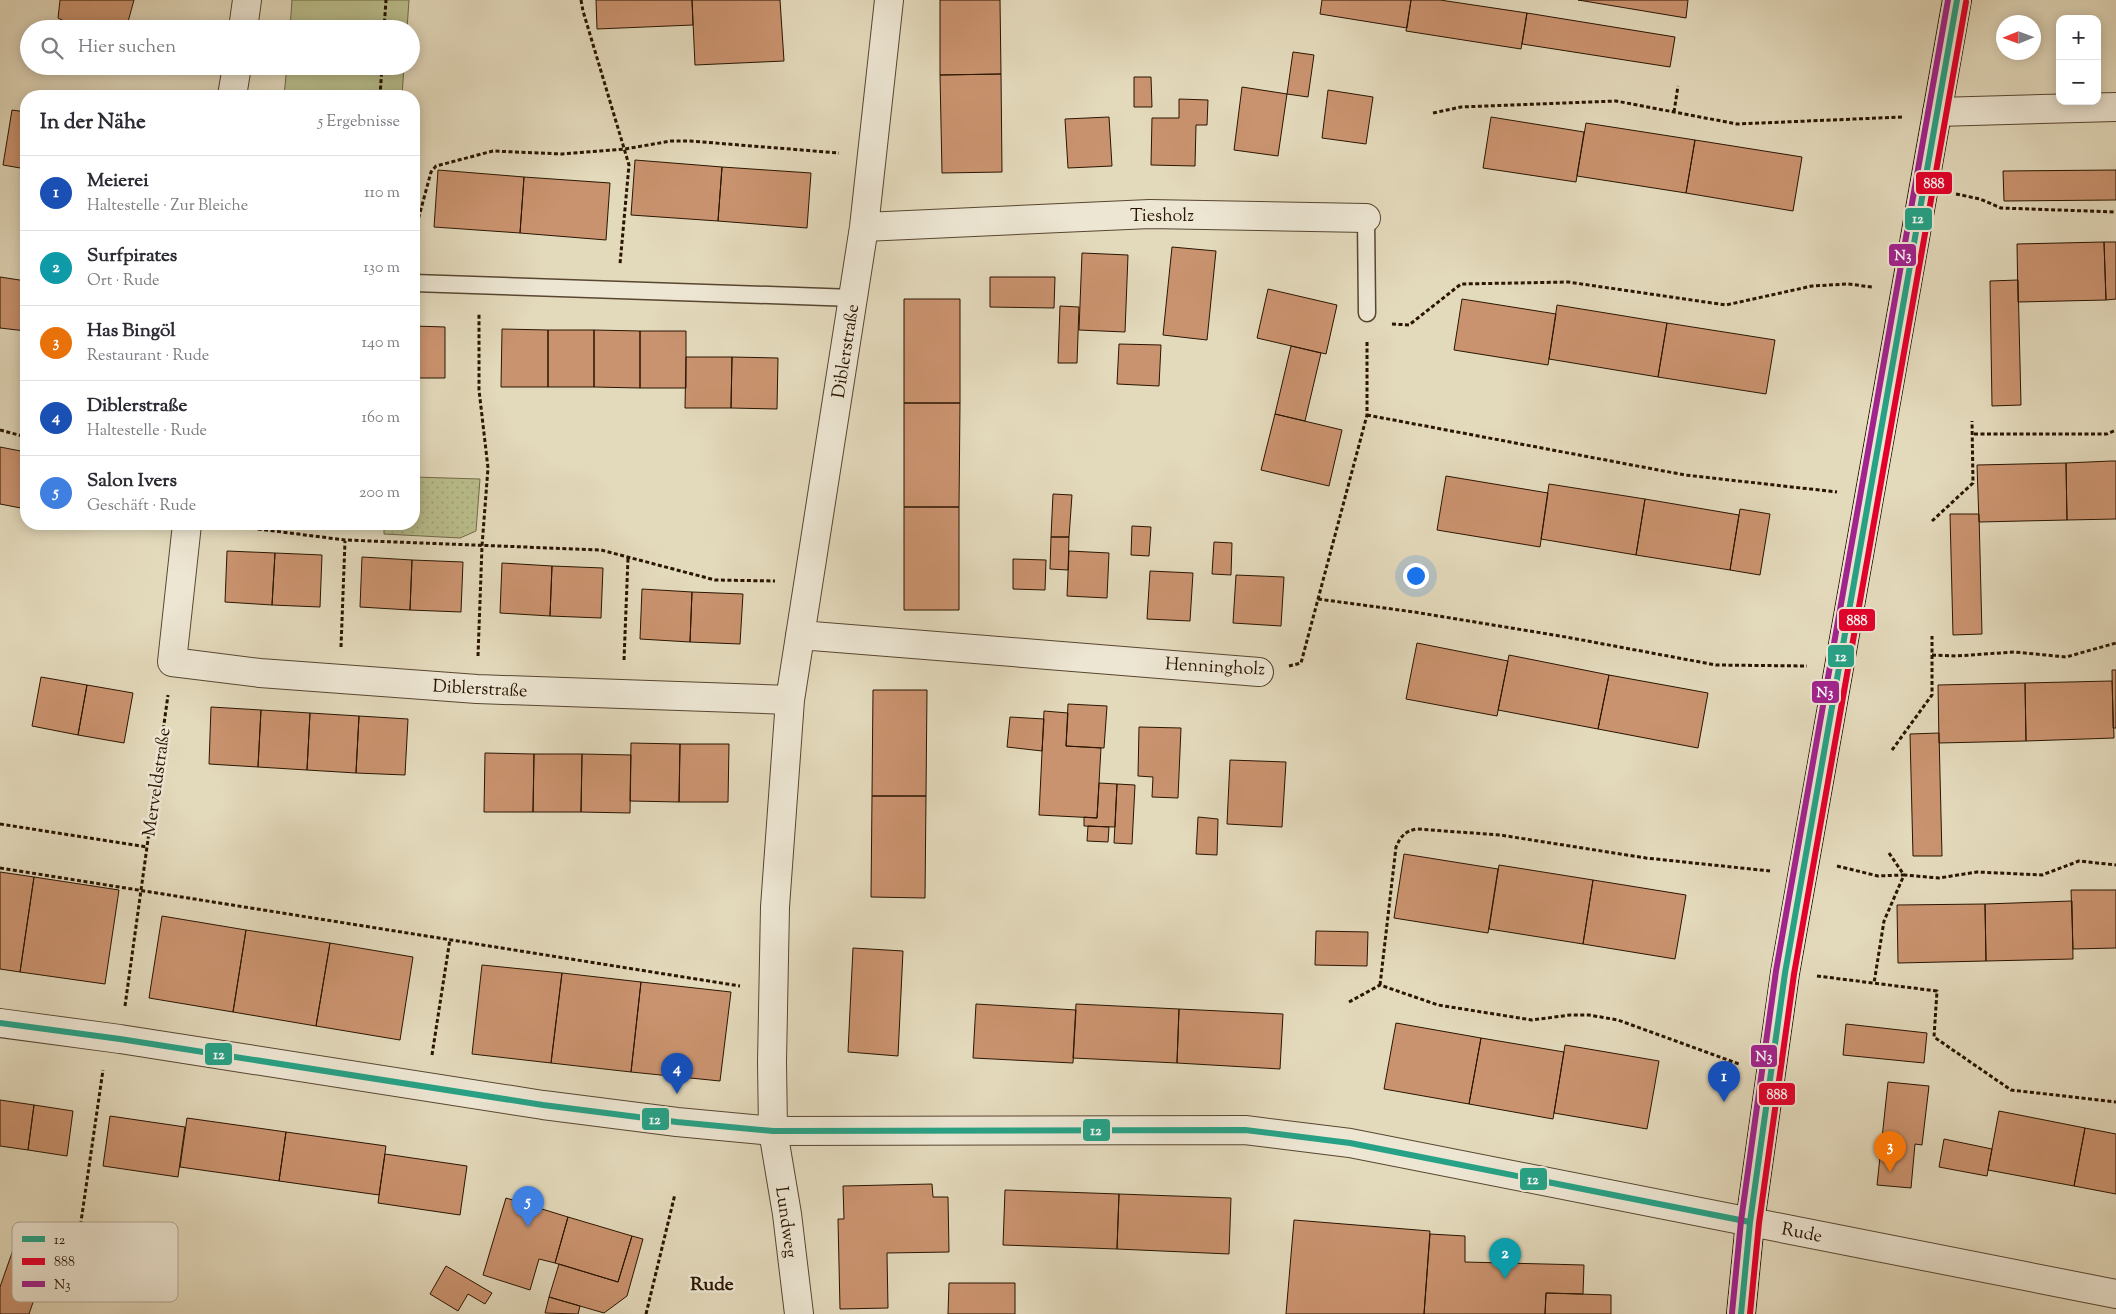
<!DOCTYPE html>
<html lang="de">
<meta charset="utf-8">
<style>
:root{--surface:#fff;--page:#f2f2f3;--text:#2b2b33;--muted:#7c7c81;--line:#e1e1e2;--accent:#8f2418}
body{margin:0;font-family:"Sorts Mill Goudy",serif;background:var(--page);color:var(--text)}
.controls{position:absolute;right:15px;top:15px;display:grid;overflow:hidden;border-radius:10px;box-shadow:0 2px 12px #0003}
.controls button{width:45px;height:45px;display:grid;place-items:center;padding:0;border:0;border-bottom:1px solid var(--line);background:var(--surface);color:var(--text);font:25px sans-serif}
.compass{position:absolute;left:1996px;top:15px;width:45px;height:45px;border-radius:50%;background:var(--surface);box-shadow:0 2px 12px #0003;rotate:269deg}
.you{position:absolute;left:1415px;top:575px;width:18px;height:18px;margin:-12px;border:4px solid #fff;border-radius:50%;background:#1a73e8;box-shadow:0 0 0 8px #1a73e833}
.badge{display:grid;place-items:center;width:32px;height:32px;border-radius:50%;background:var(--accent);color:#fff;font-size:16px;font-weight:700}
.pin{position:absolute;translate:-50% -41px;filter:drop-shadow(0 1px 2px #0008)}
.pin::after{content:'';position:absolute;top:26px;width:18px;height:15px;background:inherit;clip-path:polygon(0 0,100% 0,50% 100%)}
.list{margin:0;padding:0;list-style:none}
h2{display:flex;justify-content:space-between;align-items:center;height:65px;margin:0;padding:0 20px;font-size:21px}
h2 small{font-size:16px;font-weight:400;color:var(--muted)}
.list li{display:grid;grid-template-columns:32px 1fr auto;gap:15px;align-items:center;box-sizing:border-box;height:75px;padding:0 20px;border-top:1px solid var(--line)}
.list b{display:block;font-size:19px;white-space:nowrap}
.list p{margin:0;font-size:16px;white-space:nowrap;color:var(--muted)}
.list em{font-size:16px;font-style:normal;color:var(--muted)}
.icon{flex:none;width:28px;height:28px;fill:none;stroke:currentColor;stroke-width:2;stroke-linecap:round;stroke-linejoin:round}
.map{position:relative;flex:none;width:2116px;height:1314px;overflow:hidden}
.search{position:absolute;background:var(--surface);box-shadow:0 2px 12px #0003;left:20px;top:20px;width:400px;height:55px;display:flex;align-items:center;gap:12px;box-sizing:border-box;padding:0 18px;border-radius:28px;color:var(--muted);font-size:19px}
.panel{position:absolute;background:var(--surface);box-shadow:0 2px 12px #0003;left:20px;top:90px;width:400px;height:440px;border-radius:20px}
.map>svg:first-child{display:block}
</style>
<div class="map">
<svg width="2116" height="1314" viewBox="0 0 2116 1314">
<defs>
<pattern id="park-dots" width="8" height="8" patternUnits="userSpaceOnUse" patternTransform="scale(1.25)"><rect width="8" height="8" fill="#babe8c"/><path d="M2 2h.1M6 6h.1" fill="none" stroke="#a0a277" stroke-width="1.8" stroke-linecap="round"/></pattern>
</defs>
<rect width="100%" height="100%" fill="#e3d9bb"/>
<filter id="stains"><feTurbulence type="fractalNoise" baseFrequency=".004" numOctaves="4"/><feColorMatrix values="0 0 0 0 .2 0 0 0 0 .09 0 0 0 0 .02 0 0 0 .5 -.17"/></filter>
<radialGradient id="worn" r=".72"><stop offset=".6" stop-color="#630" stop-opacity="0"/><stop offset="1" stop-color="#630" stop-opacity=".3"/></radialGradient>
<path fill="#babe8c" stroke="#726a46" d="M 292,0 L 409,0 L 407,29 L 290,29 Z
M 287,66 L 404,66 L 402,96 L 284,96 Z"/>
<path fill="url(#park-dots)" stroke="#726a46" d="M 414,477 L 480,479 L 476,531 L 460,538 L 384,534 L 384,524 L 414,524 Z"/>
<path fill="#ca936f" stroke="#2a1501" d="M 60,0 L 134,0 L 126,29 L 80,29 L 58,18 Z
M 596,0 L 692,0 L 693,25 L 597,29 Z
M 692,0 L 780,0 L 784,61 L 695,65 Z
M 940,0 L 1000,0 L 1001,74 L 940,75 Z
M 1322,0 L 1411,0 L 1407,28 L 1320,14 Z
M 1411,0 L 1440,0 L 1527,13 L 1521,49 L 1406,31 Z
M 1578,0 L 1688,0 L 1686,18 Z
M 1527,13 L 1675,37 L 1670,67 L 1522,44 Z
M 1293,52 L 1314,55 L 1308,97 L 1287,94 Z
M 1001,74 L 1002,172 L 942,173 L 940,75 Z
M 1134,77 L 1151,77 L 1152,107 L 1134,107 Z
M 1242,87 L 1287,94 L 1278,156 L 1234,150 Z
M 1328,90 L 1373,97 L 1366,144 L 1322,138 Z
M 1179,99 L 1208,100 L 1207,125 L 1196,125 L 1195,166 L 1151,165 L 1152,118 L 1179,118 Z
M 12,110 L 26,112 L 26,169 L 3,165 Z
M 1109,117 L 1112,166 L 1068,168 L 1065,119 Z
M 1491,117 L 1584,132 L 1576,182 L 1483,168 Z
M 1586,123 L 1695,140 L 1686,193 L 1577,176 Z
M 1695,140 L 1802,157 L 1793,211 L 1686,193 Z
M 635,160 L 722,167 L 718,221 L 631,215 Z
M 722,167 L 811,173 L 807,228 L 718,221 Z
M 438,170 L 524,177 L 520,233 L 434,227 Z
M 2116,170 L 2116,200 L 2004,201 L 2003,171 Z
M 524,177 L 610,183 L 606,240 L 520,233 Z
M 2104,242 L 2116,242 L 2116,299 L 2106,300 Z
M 2104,242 L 2106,300 L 2018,302 L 2017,244 Z
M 1172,247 L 1216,251 L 1207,340 L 1163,335 Z
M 1082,253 L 1128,255 L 1125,332 L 1079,330 Z
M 0,277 L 26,281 L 26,331 L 0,328 Z
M 990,277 L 1055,277 L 1054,308 L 990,307 Z
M 2018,280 L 2021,405 L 1992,406 L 1990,281 Z
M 1268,289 L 1337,305 L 1326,354 L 1257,338 Z
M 904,299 L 960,299 L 960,403 L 904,403 Z
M 1462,299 L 1556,314 L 1548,365 L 1454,350 Z
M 1557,305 L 1667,323 L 1658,377 L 1549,359 Z
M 1060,306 L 1079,307 L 1077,363 L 1058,363 Z
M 1667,323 L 1775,340 L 1766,394 L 1658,377 Z
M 414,326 L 445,327 L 445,378 L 414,378 Z
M 502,329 L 548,330 L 548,387 L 501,387 Z
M 548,330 L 594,330 L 594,387 L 548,387 Z
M 594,330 L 640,331 L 640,388 L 594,387 Z
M 640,331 L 686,331 L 686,388 L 640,388 Z
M 1119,344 L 1161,345 L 1159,386 L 1117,384 Z
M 1291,346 L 1321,353 L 1305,421 L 1275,414 Z
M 686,357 L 732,357 L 731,408 L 685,408 Z
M 732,357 L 778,358 L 777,409 L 731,408 Z
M 904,403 L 960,403 L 959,507 L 904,507 Z
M 1275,414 L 1342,430 L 1329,486 L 1261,470 Z
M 0,447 L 26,452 L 26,509 L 0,504 Z
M 2111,461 L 2116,461 L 2116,519 L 2067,520 L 2066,463 Z
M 2066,463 L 2067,520 L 1979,522 L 1977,465 Z
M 1446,476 L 1548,493 L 1540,547 L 1437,530 Z
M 1549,484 L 1645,499 L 1636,555 L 1541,539 Z
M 1053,494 L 1072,495 L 1069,537 L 1051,537 Z
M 1645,499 L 1739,515 L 1730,570 L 1636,555 Z
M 904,507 L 959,507 L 959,610 L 904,610 Z
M 1740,509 L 1770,514 L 1760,575 L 1730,570 Z
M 1950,514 L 1979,514 L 1982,634 L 1953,635 Z
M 1132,526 L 1151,527 L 1149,556 L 1131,555 Z
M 1051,537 L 1069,537 L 1068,570 L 1050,569 Z
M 1214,542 L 1232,543 L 1231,575 L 1212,574 Z
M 227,551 L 275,553 L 272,605 L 225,602 Z
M 1069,551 L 1109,553 L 1107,598 L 1067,596 Z
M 275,553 L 322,555 L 320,607 L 272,605 Z
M 362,557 L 412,560 L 410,610 L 360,607 Z
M 1013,559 L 1046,560 L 1045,590 L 1013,589 Z
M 412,560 L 463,562 L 461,612 L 410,610 Z
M 502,563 L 552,566 L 550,616 L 500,613 Z
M 552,566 L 603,568 L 601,618 L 550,616 Z
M 1150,571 L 1193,573 L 1190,621 L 1147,619 Z
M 1236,575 L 1284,577 L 1281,626 L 1233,623 Z
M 642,589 L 692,592 L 690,642 L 640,639 Z
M 692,592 L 743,594 L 740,644 L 690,642 Z
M 1417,643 L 1508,661 L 1497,716 L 1406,699 Z
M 1509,655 L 1609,675 L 1598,729 L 1498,710 Z
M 2112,670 L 2116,670 L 2116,728 L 2113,728 Z
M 1609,675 L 1708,693 L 1698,748 L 1598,729 Z
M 41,677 L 87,685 L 78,735 L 32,726 Z
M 2112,681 L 2114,738 L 2026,741 L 2025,683 Z
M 2025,683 L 2026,741 L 1939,743 L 1938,685 Z
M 87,685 L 133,693 L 124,743 L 78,735 Z
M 873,690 L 927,690 L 926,796 L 872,796 Z
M 1068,704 L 1107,706 L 1104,748 L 1066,746 Z
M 211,707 L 261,710 L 258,767 L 209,764 Z
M 261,710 L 310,713 L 307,770 L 258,767 Z
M 1044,711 L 1068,713 L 1066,746 L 1101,748 L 1097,818 L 1039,815 Z
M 310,713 L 359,716 L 356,773 L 307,770 Z
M 359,716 L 408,719 L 405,775 L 356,773 Z
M 1010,717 L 1044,719 L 1042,751 L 1007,747 Z
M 1139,727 L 1181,728 L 1178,798 L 1152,797 L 1153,777 L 1138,776 Z
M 1939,733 L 1942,856 L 1913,856 L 1910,734 Z
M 631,743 L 680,744 L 679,802 L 630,801 Z
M 680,744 L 729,744 L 728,802 L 679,802 Z
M 485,753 L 534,754 L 533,812 L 484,812 Z
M 534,754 L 582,754 L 581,812 L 533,812 Z
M 582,754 L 631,755 L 630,813 L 581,812 Z
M 1230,760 L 1286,762 L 1282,827 L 1227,824 Z
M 1099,783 L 1117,784 L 1115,827 L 1084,826 L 1084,817 L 1097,818 Z
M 1117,784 L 1135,785 L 1132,844 L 1114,843 Z
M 872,796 L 926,796 L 925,898 L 871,897 Z
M 1198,817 L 1218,819 L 1217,855 L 1196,854 Z
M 1088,826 L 1109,827 L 1108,842 L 1087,841 Z
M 1404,854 L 1498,869 L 1488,933 L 1394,918 Z
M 1499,865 L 1593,880 L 1583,944 L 1489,929 Z
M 0,872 L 34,877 L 20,972 L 0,969 Z
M 34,877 L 119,890 L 105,984 L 20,972 Z
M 1593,880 L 1686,895 L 1675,959 L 1583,944 Z
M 2071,890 L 2116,890 L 2116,948 L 2073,949 Z
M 2072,901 L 2073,959 L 1986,961 L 1985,904 Z
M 1985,904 L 1986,961 L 1898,963 L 1897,905 Z
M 162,916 L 246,930 L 233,1012 L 149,998 Z
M 246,930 L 330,943 L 316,1026 L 233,1012 Z
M 1316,931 L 1368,932 L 1367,966 L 1315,965 Z
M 330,943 L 413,957 L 400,1040 L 316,1026 Z
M 853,948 L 903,951 L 898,1056 L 848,1052 Z
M 482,965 L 562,973 L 551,1063 L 472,1054 Z
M 562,973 L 641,982 L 631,1072 L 551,1063 Z
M 641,982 L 731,992 L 720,1081 L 631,1072 Z
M 976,1004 L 1076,1010 L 1073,1063 L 973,1058 Z
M 1076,1004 L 1179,1009 L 1177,1063 L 1073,1058 Z
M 1179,1009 L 1283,1014 L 1280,1069 L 1177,1063 Z
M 1396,1023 L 1481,1038 L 1469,1104 L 1384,1089 Z
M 1846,1024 L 1927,1033 L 1924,1063 L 1843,1055 Z
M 1481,1038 L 1564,1052 L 1553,1119 L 1469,1104 Z
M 1565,1045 L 1659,1061 L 1647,1129 L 1554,1113 Z
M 1888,1082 L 1929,1086 L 1922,1145 L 1915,1144 L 1911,1188 L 1877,1185 Z
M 0,1100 L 34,1105 L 28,1150 L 0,1146 Z
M 34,1105 L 73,1111 L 67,1156 L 28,1150 Z
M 1999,1111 L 2085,1128 L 2074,1186 L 1988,1170 Z
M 110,1116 L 185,1127 L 178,1177 L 103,1166 Z
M 187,1118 L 286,1132 L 279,1181 L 180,1167 Z
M 2085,1128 L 2116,1134 L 2116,1194 L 2074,1186 Z
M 286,1132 L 386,1146 L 379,1195 L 279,1181 Z
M 1944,1139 L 1992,1149 L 1987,1176 L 1939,1167 Z
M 385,1154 L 467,1166 L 460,1215 L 378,1203 Z
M 932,1184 L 933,1197 L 948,1197 L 949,1252 L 887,1253 L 888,1308 L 840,1309 L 838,1219 L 844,1219 L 843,1186 Z
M 1005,1190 L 1119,1194 L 1117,1249 L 1003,1245 Z
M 1119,1194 L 1231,1198 L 1229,1254 L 1117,1249 Z
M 506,1198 L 568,1217 L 555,1263 L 539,1259 L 530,1290 L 483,1275 Z
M 568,1217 L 632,1236 L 618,1282 L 555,1263 Z
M 1294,1220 L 1430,1231 L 1424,1314 L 1286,1314 Z
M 1430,1234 L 1465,1236 L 1465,1262 L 1584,1265 L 1583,1294 L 1546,1293 L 1545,1314 L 1424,1314 Z
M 632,1236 L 643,1239 L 627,1296 L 604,1313 L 549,1297 L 559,1264 L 618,1282 Z
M 14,1247 L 48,1259 L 29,1314 L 0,1314 L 0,1287 Z
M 446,1266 L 492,1293 L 485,1304 L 468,1294 L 458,1311 L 430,1294 Z
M 949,1283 L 1015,1283 L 1015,1314 L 948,1314 Z
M 1546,1293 L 1611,1295 L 1611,1314 L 1545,1314 Z
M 549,1297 L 580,1306 L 578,1314 L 545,1313 Z"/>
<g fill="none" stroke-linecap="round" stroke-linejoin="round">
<defs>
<path id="lane" d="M 1366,218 L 1367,313
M 414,283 L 854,298"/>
<path id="street" d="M 243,29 L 247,0
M 232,96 L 237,66
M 1937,112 L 2116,107
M 864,227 L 1150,214 L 1366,218
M 187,524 L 172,662 L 260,673 L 477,689 L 790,700
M 800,635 L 1259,672
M 0,1023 L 120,1039 L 543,1105 L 677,1122 L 773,1131 L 1245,1130 L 1350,1143 L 2116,1294
M 799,1314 L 787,1214 L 773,1131 L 772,1062 L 775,907 L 790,700 L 864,227 L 889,0"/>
<path id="secondary" d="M 1741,1314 L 1750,1222 L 1785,973 L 1957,0"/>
</defs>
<use href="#lane" stroke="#584630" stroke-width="19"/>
<use href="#street" stroke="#584630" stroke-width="30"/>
<use href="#secondary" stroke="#2a1501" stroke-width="30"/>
<path stroke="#2a1501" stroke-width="3" stroke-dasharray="4 2.5" stroke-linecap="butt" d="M 581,0 L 583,11 L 629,165 L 620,264
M 384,29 L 386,0
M 380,96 L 382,66
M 1674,112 L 1678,86
M 1433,113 L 1461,107 L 1616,101 L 1737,124 L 1902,117
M 1956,194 L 1980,199 L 2001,208 L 2116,212
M 417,257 L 418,220 L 431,172 L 436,166 L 493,151 L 562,154 L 625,149 L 671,141 L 690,141 L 839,153
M 1392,324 L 1409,325 L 1461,284 L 1568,282 L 1726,305 L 1812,286 L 1848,284 L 1872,287
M 1367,415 L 1685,475 L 1837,492
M 0,430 L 26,437
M 1974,434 L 2107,434 L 2116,430
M 1932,521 L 1973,483 L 1972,421
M 219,524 L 345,540 L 601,550 L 715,580 L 775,581
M 1318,599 L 1414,612 L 1566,637 L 1716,665 L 1807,666
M 341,647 L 345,541
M 1932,655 L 1956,656 L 2014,652 L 2066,657 L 2116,643
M 478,656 L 482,546 L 488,468 L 479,390 L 479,313
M 624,660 L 628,558
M 1289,666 L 1301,663 L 1367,415 L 1367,340
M 1892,750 L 1932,695 L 1932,636
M 0,824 L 147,847
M 1889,853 L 1904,875 L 1939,878 L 1977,872 L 2042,875 L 2079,861 L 2116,865
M 1837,866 L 1878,876 L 1904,875 L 1884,921 L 1874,983
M 0,868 L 740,986
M 1817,976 L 1937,991 L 1934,1037 L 2011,1090 L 2116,1102
M 1380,985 L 1396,847 C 1401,836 1405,831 1417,829 L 1500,835 L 1646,858 L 1770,871
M 1349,1002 L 1380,985 L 1438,1005 L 1532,1020 L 1570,1015 L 1589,1015 L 1618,1020 L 1739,1064
M 125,1006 L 168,695
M 432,1055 L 450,939
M 59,1284 L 75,1263 L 103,1070
M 646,1314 L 675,1194"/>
<use href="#lane" stroke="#ede6d3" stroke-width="16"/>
<use href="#street" stroke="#ede6d3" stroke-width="28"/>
<use href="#secondary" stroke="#ede6d3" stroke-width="28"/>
<defs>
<path id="bus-1" d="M 0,1023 L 120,1039 L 543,1105 L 677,1122 L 773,1131 L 1245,1130 L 1350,1143 L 1750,1222
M 1741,1314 L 1750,1222 L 1785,973 L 1957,0"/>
<path id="bus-2" d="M 1750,1314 L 1759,1223 L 1794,974 L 1966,2"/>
<path id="bus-3" d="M 1732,1313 L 1741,1221 L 1776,971 L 1948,0"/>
</defs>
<use href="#bus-1" stroke="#ede6d3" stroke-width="10"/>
<use href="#bus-2" stroke="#ede6d3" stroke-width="10"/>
<use href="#bus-3" stroke="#ede6d3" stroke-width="10"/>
<use href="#bus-1" stroke="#27a286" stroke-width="6"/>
<use href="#bus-2" stroke="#e4002b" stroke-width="6"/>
<use href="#bus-3" stroke="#a2238e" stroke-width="6"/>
</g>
<g text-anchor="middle" stroke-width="5" stroke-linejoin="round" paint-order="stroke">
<g font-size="18" fill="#2a1501" stroke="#ede6d3">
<text x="1162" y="221">Tiesholz</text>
<text transform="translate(845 351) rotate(-81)" y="6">Diblerstraße</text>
<text transform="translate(1215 666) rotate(3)" y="6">Henningholz</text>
<text transform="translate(480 688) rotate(3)" y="6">Diblerstraße</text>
<text transform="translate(156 782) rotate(-82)" y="6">Merveldstraße</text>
<text transform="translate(787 1222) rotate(82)" y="6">Lundweg</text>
<text transform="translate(1802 1232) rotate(11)" y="6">Rude</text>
</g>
<g font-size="19" font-weight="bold" fill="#2a1501" stroke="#ede6d3">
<text x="712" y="1290">Rude</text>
</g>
</g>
<rect x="12" y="1222" width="166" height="80" rx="8" fill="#ede6d3" stroke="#b2a794" stroke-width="1"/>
<rect x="22" y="1236" width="23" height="6" fill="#27a286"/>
<rect x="22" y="1258" width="23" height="7" fill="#e4002b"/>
<rect x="22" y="1281" width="23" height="6" fill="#a2238e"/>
<g font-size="14" fill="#2a1501">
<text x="54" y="1244">12</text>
<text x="54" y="1266">888</text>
<text x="54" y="1289">N3</text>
</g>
<g stroke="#ede6d3" stroke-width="2">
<rect x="1915" y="171" width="38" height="24" rx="5" fill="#e4002b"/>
<rect x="1904" y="207" width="29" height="24" rx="5" fill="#27a286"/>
<rect x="1888" y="243" width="29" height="24" rx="5" fill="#a2238e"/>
<rect x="1838" y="608" width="38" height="24" rx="5" fill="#e4002b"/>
<rect x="1827" y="644" width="28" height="24" rx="5" fill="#27a286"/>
<rect x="1811" y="680" width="29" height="24" rx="5" fill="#a2238e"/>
<rect x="204" y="1042" width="29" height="24" rx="5" fill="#27a286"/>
<rect x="1750" y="1044" width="28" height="24" rx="5" fill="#a2238e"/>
<rect x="1758" y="1082" width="38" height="24" rx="5" fill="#e4002b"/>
<rect x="641" y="1107" width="29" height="24" rx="5" fill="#27a286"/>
<rect x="1082" y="1118" width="29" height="24" rx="5" fill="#27a286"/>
<rect x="1519" y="1167" width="29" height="24" rx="5" fill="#27a286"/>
</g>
<g font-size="14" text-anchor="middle" font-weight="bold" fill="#fff">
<text x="1934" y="188">888</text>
<text x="1918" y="223">12</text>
<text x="1903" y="260">N3</text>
<text x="1857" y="625">888</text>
<text x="1841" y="661">12</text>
<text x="1825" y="697">N3</text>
<text x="219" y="1059">12</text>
<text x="1764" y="1061">N3</text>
<text x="1777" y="1099">888</text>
<text x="655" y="1124">12</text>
<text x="1096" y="1135">12</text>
<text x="1533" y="1184">12</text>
</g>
<rect width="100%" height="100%" filter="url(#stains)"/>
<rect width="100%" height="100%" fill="url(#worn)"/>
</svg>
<div class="controls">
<button>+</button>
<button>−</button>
</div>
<svg class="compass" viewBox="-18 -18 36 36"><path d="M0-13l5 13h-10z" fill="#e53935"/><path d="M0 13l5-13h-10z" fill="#7c7c81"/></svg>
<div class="you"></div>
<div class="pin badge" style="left:1724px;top:1102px;background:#1a4fb4">1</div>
<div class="pin badge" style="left:1505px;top:1279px;background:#0f9aa8">2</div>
<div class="pin badge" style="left:1890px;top:1172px;background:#e8710a">3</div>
<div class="pin badge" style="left:677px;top:1094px;background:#1a4fb4">4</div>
<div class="pin badge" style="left:528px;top:1227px;background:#3f7fe0">5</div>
<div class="search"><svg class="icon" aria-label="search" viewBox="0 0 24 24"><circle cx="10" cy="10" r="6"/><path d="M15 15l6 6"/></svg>Hier suchen</div>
<section class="panel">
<h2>In der Nähe<small>5 Ergebnisse</small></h2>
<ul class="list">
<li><span class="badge" style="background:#1a4fb4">1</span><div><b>Meierei</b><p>Haltestelle · Zur Bleiche</p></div><em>110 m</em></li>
<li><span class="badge" style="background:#0f9aa8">2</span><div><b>Surfpirates</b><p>Ort · Rude</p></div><em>130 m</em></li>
<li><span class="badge" style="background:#e8710a">3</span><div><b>Has Bingöl</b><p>Restaurant · Rude</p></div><em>140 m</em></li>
<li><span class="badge" style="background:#1a4fb4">4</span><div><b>Diblerstraße</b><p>Haltestelle · Rude</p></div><em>160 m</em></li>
<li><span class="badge" style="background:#3f7fe0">5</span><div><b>Salon Ivers</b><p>Geschäft · Rude</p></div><em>200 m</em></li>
</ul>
</section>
</div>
